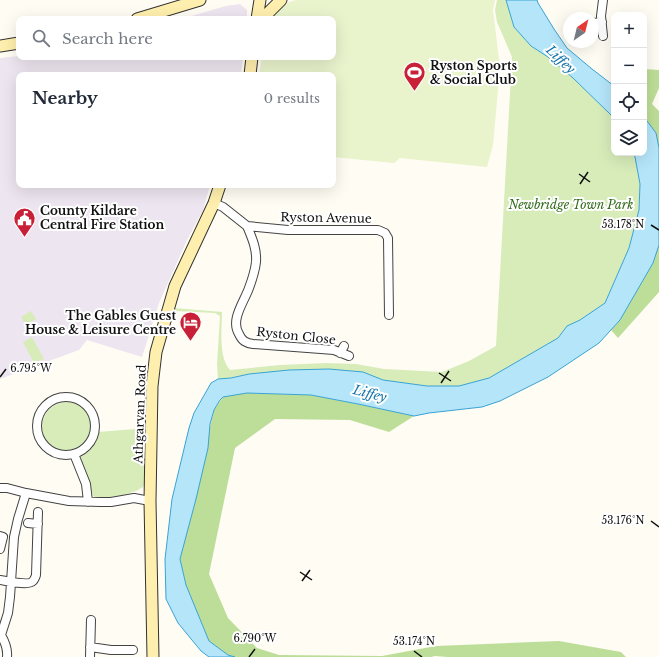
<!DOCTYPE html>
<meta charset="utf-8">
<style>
:root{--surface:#fff;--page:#f2f2f3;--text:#1f2937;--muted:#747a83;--line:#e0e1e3}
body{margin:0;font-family:"Libre Baskerville",serif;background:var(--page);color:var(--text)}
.controls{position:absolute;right:12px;top:12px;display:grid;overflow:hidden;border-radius:8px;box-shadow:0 4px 16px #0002}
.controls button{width:36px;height:36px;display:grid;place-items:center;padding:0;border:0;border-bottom:1px solid var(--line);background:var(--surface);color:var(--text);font:20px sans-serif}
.compass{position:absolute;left:563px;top:12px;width:36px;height:36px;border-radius:50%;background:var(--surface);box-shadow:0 4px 16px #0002;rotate:35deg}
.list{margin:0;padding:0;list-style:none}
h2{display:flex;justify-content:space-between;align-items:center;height:52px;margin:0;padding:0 16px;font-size:17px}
h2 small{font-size:13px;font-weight:400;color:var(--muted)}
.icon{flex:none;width:22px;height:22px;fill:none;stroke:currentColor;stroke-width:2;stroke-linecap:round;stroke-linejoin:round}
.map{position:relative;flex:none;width:659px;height:657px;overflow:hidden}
.search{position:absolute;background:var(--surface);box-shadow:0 4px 16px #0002;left:16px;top:16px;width:320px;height:44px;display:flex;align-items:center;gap:10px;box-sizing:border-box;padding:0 14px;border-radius:8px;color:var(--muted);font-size:15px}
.panel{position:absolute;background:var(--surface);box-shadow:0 4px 16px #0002;left:16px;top:72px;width:320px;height:116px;border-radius:8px}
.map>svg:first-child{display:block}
</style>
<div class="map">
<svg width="659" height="657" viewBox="0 0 659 657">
<rect width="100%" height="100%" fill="#fffcf3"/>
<path fill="#ede5ef" d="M 240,4 L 247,10 L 247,19 L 181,19 L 226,6 Z
M 19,56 L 19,57 L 243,57 L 241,75 L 19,75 L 19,185 L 210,185 L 203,210 L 187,240 L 159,303 L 142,357 L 87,340 L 79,350 L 0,379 L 0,58 Z"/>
<path fill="#d8ecba" d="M 497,0 L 506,0 L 514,27 L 531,46 L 548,57 L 573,78 L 611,115 L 614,119 L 614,153 L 633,153 L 635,157 L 640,184 L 639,210 L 629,248 L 605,303 L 580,320 L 567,326 L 558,338 L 490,378 L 459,386 L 427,386 L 383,380 L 363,372 L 231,378 L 218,379 L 217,364 L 220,316 L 215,313 L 174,311 L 174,308 L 222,312 C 222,328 218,357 230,370 L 280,365 L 326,363 L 356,364 L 384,369 L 442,372 L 469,361 L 496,346 L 512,57 L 497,22 L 495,10 Z
M 31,311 L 36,319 L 26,325 L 21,317 Z
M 32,337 L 44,359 L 34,363 L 23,342 Z
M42 427a25 25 0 1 1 50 0a25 25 0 1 1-50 0Z
M 135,429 L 135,444 L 146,435 L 146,481 L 143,487 L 136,491 L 117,497 L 97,498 L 93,496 L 91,490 L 86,472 L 81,462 L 81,456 L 90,448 L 95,442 L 98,432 Z"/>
<path fill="#bdde98" d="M 644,69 L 659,70 L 659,88 L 652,104 L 659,111 L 659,148 L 656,133 L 644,117 Z
M 659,245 L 659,292 L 618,338 L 611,330 L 620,320 L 653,263 Z
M 247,393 L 311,395 L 358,404 L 414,416 L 389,432 L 350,420 L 275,419 L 235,448 L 209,574 L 228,618 L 257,648 L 279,655 L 382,656 L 436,646 L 559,641 L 621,652 L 626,657 L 447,657 L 435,656 L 431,657 L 235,657 L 228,655 L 209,641 L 186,585 L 180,559 L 214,410 L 223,397 Z"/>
<path fill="#e9f3cc" d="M 296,0 L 495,0 L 493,10 L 500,68 L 493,145 L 487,167 L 400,158 L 394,163 L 333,157 L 333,75 L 259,75 L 262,57 L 333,57 L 333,19 L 272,19 L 273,16 L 286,3 Z"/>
<path fill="#b5e5f9" stroke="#39a3d3" d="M 506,0 L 537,0 L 538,3 L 554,29 L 567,48 L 592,69 L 614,86 L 614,119 L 611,115 L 573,78 L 548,57 L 531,46 L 514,27 Z
M 644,117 L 656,133 L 659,148 L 659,245 L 653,263 L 620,320 L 599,343 L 548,377 L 500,401 L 482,407 L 429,413 L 414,416 L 358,404 L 311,395 L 247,393 L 223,397 L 220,400 L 214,410 L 210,424 L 208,448 L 196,499 L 180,559 L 186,585 L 209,641 L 228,655 L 235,657 L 209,657 L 201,651 L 178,623 L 166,599 L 165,559 L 172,499 L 189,428 L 194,413 L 211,383 L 218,379 L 231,378 L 249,374 L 289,370 L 329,369 L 363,372 L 383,380 L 427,386 L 459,386 L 489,378 L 558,338 L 567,326 L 580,320 L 605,303 L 629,248 L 639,210 L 640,184 L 635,157 L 633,153 L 644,153 Z"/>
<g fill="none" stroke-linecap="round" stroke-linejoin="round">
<defs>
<path id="minor" d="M 593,23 L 602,22
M 603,36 L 601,16 L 603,0
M 214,203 L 223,207 L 247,226 L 288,230 L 378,230 L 385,233 L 388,238 L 389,315
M 247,226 C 252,238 257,249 256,262 C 255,271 252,280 249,288 C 244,302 230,320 239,334 C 242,341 246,343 253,344 L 334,350 L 349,356
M 340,353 L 344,346
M37 426a29 29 0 1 1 58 0a29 29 0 1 1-58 0Z
M 74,454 L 86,484 L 88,502
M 0,488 L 7,488 L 26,493 L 69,501 L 100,502 L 111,502 L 134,498 L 150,501
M 28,523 L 38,524
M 0,536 L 3,537 L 0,549
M 0,580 C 7,581 29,586 33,581 C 34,580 36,576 36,575 L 38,512
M 1,635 C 5,642 8,649 7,657
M 0,638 L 8,613 L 10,597 L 14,537 L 18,519 L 26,493
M 90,647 L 111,650 L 133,650
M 90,657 L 91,620"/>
<path id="secondary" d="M 137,19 L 200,0
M 257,19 L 260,0
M 263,19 L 266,15 L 281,0
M 0,46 L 19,43
M 250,75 L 252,57
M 153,657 L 150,501 L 152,386 L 156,352 L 175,286 L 214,203 L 220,185"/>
</defs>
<use href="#minor" stroke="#434343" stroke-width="10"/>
<use href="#secondary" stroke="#323232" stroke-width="13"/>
<use href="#minor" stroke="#fff" stroke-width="8"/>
<use href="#secondary" stroke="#ffefae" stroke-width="11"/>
</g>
<path fill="none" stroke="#101010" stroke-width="1.5" d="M 579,174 L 590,182M 580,184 L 588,172M 651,225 L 659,230M 439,373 L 451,381M 0,377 L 6,369M 441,383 L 449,371M 651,521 L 659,527M 300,572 L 312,580M 302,581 L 310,570M 414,651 L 422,657M 249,657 L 255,649"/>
<defs>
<symbol id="stadium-pin" viewBox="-11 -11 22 30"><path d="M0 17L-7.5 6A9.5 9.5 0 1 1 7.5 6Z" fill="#c82137" stroke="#fff"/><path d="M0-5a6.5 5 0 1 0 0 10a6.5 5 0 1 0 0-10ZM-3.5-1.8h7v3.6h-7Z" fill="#fff"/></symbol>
<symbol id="civic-pin" viewBox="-11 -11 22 30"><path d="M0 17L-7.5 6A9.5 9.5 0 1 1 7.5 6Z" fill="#c82137" stroke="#fff"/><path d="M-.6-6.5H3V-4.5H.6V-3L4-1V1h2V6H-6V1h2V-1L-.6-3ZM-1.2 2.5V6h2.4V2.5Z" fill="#fff"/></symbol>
<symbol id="hotel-pin" viewBox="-11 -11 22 30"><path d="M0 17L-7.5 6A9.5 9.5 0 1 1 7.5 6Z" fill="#c82137" stroke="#fff"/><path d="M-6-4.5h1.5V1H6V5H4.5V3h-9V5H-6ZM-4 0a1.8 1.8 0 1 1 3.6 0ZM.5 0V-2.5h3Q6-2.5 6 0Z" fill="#fff"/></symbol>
</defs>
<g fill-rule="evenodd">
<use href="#stadium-pin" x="402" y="60" width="25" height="34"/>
<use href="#civic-pin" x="12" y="206" width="25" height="34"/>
<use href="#hotel-pin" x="178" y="310" width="25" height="34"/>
</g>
<g text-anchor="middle" stroke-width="4" stroke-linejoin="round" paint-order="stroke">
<g font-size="12" font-weight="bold" fill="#101010" stroke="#fff" text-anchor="start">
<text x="430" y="70">Ryston Sports<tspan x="430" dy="14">&amp; Social Club</tspan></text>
<text x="40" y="215">County Kildare<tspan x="40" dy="14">Central Fire Station</tspan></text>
<text x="176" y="320" text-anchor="end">The Gables Guest<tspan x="176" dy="14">House &amp; Leisure Centre</tspan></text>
</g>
<g font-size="12" font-style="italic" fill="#336c1c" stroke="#fff">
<text x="571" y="209">Newbridge Town Park</text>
</g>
<g font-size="12" fill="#101010" stroke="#fff">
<text transform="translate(326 218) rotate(1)" y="4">Ryston Avenue</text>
<text transform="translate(296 336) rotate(6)" y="4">Ryston Close</text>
<text transform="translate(140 414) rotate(-88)" y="4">Athgarvan Road</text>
</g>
<g font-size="13" font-style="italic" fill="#1274a9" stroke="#fff">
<text transform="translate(561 59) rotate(43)" y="5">Liffey</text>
<text transform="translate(370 393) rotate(14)" y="5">Liffey</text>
</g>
</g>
<g font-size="10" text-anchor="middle" fill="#101010" stroke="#fff" stroke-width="4" stroke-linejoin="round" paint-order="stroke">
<text x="623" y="228">53.178°N</text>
<text x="31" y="372">6.795°W</text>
<text x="623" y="524">53.176°N</text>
<text x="255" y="642">6.790°W</text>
<text x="414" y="645">53.174°N</text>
</g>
</svg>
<div class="controls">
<button>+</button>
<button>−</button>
<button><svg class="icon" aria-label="locate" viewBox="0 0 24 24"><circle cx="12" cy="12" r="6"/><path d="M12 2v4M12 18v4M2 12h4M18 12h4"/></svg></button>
<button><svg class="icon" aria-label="layers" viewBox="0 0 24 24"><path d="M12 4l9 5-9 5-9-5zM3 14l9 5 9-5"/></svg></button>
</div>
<svg class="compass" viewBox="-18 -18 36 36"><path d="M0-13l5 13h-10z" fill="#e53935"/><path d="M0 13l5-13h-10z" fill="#747a83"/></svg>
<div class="search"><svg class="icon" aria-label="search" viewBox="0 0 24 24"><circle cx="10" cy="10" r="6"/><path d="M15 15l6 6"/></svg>Search here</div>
<section class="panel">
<h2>Nearby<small>0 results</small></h2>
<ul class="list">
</ul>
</section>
</div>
